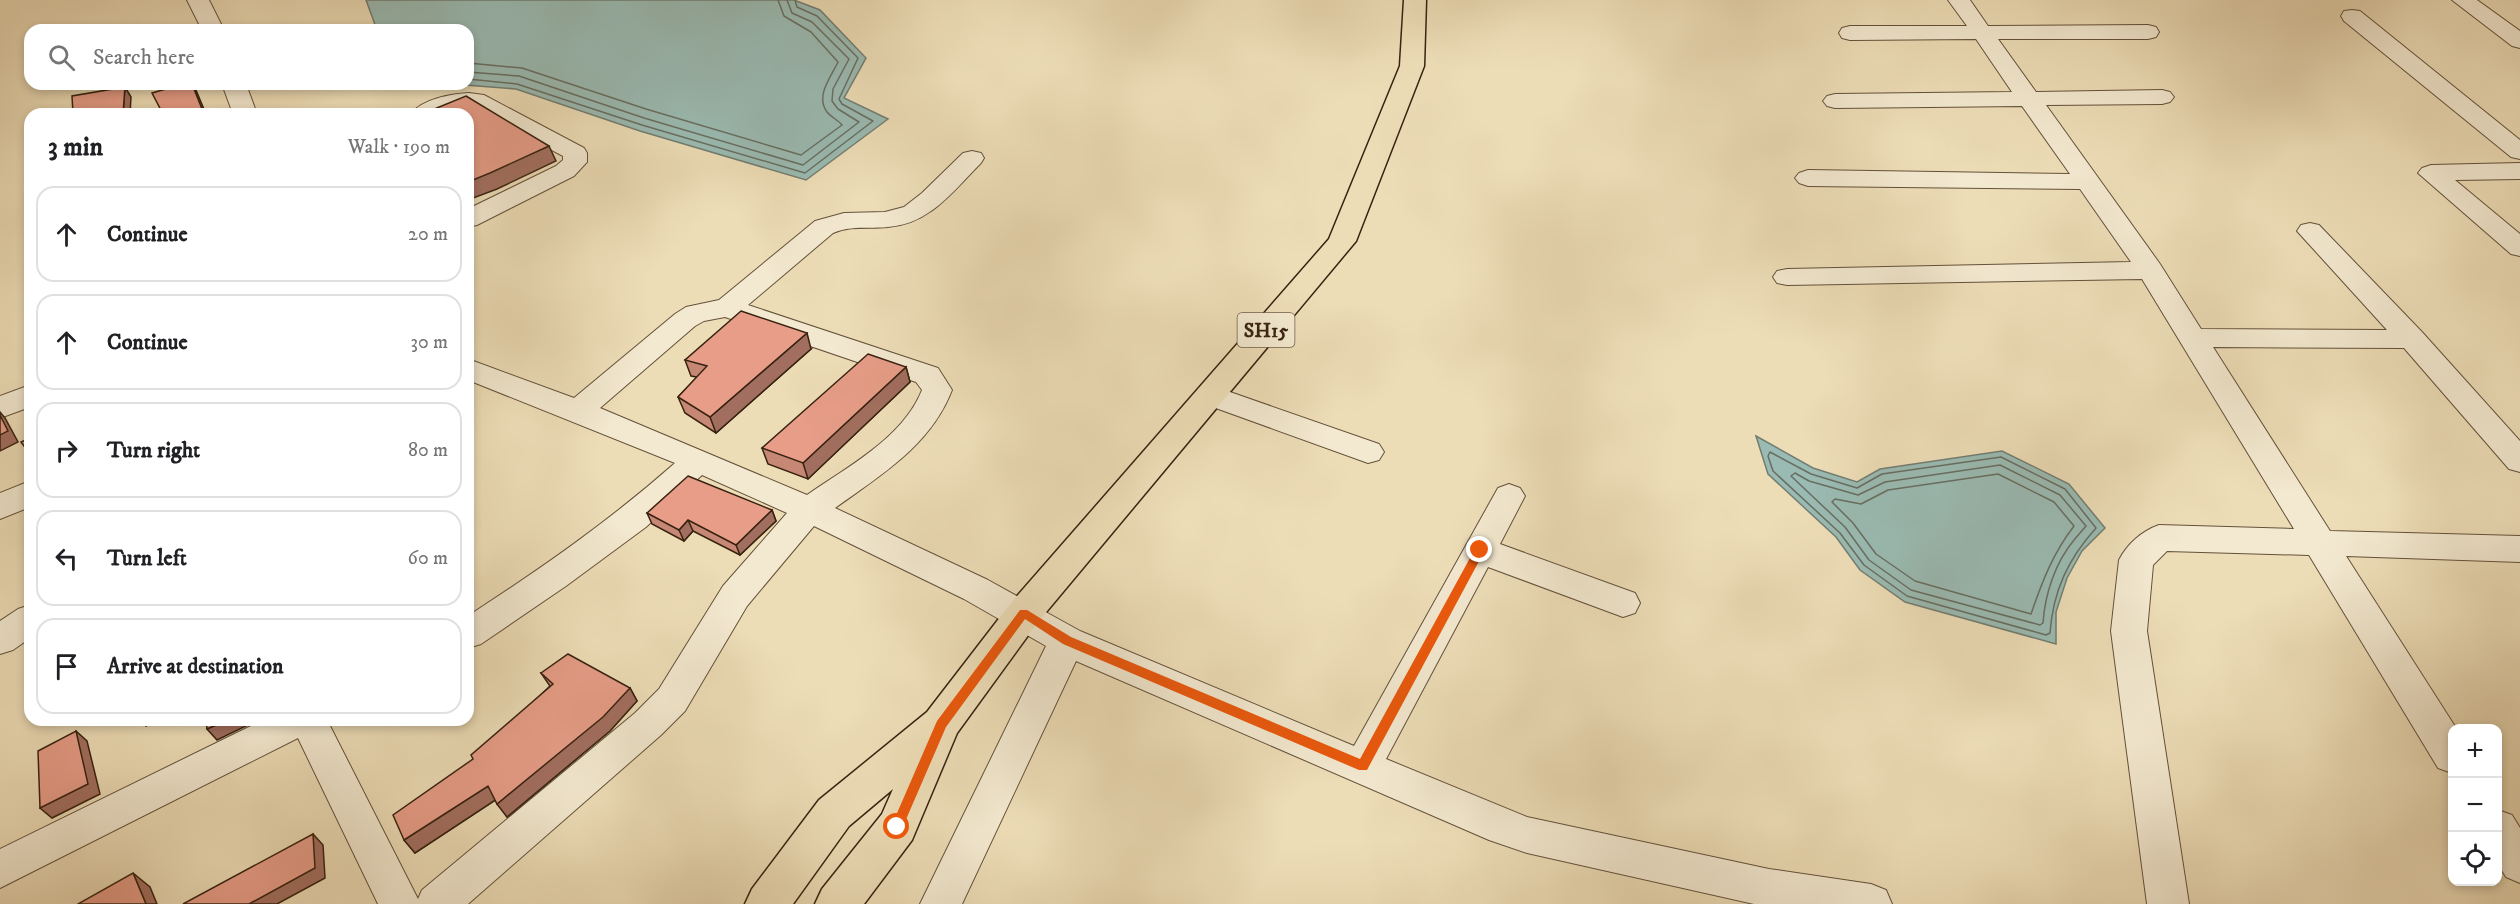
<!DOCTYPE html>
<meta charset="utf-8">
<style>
:root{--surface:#fff;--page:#f2f2f2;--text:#202124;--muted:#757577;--line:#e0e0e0}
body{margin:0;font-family:"IM FELL DW Pica",serif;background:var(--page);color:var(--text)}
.controls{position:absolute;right:18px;bottom:18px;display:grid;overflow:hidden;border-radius:12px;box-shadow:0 3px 9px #0003}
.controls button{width:54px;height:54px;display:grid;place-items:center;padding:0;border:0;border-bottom:2px solid var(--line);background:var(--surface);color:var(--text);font:30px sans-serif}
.stop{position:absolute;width:18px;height:18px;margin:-14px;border:4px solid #ea580c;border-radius:50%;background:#fff}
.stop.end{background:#ea580c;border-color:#fff;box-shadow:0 2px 6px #0008}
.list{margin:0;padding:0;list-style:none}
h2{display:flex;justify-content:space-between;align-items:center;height:78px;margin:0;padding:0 24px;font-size:26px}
h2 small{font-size:20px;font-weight:400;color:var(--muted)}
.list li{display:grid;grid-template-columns:39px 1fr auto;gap:18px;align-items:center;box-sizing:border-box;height:96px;margin:0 12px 12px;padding:0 12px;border:2px solid var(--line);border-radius:18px}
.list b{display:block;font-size:22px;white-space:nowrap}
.list em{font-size:20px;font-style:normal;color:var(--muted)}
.icon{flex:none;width:33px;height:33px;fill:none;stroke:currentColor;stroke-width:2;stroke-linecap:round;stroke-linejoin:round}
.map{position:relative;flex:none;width:2520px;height:904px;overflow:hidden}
.search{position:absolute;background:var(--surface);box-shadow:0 3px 9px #0003;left:24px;top:24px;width:450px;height:66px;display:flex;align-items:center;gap:15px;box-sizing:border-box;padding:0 21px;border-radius:18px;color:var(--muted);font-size:22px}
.panel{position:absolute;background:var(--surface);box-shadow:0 3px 9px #0003;left:24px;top:108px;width:450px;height:618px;border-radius:18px}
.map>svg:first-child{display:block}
</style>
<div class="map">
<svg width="2520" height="904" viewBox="0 0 2520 904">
<rect width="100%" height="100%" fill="#edddb7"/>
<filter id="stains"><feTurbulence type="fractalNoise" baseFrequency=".00333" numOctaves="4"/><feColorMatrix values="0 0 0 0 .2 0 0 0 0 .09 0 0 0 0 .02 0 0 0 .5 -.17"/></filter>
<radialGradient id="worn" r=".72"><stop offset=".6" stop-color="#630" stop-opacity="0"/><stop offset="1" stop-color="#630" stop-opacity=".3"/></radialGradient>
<path fill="#9abbb3" stroke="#727e72" stroke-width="1.5" d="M 366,0 L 794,0 L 820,10 L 866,58 L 844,98 L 888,119 L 806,180 L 640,131 L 516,89 L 452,84 L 468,84 L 468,30 L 377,30 Z
M 1756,436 L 1813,468 L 1857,482 L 1880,469 L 2002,451 L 2069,484 L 2105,528 L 2082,551 L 2067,578 L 2056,612 L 2056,644 L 1905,602 L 1860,570 L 1836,537 L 1768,474 Z"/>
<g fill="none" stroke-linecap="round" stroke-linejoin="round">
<path stroke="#686e62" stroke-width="1.5" d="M 468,63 L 522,68 L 646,109 L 801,155 L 842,125 C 838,120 831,117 827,112 C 815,96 831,77 838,62 L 811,32 L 784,16 L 778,0
M 468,72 L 519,76 L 644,118 L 803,165 L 859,122 L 838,109 L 832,101 L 833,89 L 849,59 L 812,22 L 792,13 L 787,0
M 468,79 L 517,84 L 642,125 L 805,173 L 873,121 L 842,104 L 839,99 L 858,58 L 817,16 L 797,7 L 795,0
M 1770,452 L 1811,474 L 1857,488 L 1882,474 L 2001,457 L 2065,489 L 2096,528 C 2068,559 2053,591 2050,633 L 2046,635 L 1907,596 L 1864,565 L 1840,533 L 1773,471 L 1768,456 Z
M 2000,465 L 2060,495 L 2086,526 C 2082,531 2078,535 2074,540 C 2055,563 2045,594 2043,623 L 2040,625 L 1911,590 L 1869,560 L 1845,527 L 1791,476 L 1795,473 L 1809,481 L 1858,495 L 1885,482 Z
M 1998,474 L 2054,502 L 2074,526 C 2053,553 2042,582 2031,614 L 1915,581 L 1876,554 L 1853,523 L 1832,502 L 1835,499 L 1861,504 L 1888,490 Z"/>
<defs>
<path id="minor" d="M 187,0 L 209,0 L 224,30 L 202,30 Z
M 1948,0 L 1970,0 L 1988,26 L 2148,25 L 2156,27 L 2159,32 L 2156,37 L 2148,39 L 1998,39 L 2036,92 L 2162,90 L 2170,92 L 2174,97 L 2170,102 L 2162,104 L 2046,105 L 2160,264 L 2201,329 L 2387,330 L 2297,231 L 2301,225 L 2310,223 L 2319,225 L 2422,332 L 2520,441 L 2520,472 L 2509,469 L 2404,348 L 2213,347 L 2330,531 L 2520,536 L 2520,562 L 2346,556 L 2456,728 L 2452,728 L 2452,773 L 2438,768 L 2309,555 L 2167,551 L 2153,565 L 2147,631 L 2189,904 L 2147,904 L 2111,631 L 2119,560 C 2127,544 2142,531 2159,525 L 2294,529 L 2142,279 L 1787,285 L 1777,283 L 1773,277 L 1777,271 L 1787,269 L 2131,262 L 2080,189 L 1808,186 L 1799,183 L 1795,178 L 1799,173 L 1808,170 L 2070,174 L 2022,106 L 1835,108 L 1827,106 L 1823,101 L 1827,96 L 1835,94 L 2012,92 L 1976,39 L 1850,40 L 1842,38 L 1839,33 L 1842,28 L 1850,26 L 1967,26 Z
M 2452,0 L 2477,0 L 2520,31 L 2520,48 L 2512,46 Z
M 2352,10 L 2360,11 L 2520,140 L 2520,159 L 2511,157 L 2344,21 L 2341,16 L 2344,11 Z
M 222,84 L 246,84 L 257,114 L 233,114 Z
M 469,93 L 484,95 L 584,148 L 587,153 L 587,162 L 574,176 L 477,225 L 468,227 L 468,209 L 556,166 L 563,160 L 563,156 L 471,107 L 457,108 L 442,114 L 411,114 C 422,99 451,94 469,93 Z
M 972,151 L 981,153 L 984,158 L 981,163 C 953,191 930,224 888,227 C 869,229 851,225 833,233 L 748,305 L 938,368 L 952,390 C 931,445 881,475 835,508 L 988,580 L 1080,631 L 1354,746 L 1498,488 L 1509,484 L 1520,488 L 1525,496 L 1500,544 L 1635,593 L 1640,603 L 1635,613 L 1623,617 L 1488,567 L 1386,759 L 1527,817 L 1769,869 L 1871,884 L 1886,890 L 1892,904 L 1754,904 L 1527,853 L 1489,840 L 1076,661 L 962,904 L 920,904 L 1046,646 L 964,599 L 814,526 L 747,606 L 685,711 L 661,735 L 468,904 L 378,904 L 298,738 L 0,888 L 0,849 L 263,720 L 327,720 L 418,899 L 422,890 L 635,713 L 659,689 L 723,586 L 787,513 L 702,475 L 646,527 L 566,586 L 481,644 L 468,648 L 468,616 C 542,568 608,522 675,463 L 468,380 L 468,359 L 574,398 L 675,314 L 686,307 L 719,300 L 815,221 L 844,213 L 885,212 L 904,207 L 922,193 L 963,153 ZM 725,317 L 916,382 L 922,390 C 903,438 847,467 807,495 L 600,408 L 695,326 L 704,321 Z
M 2520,163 L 2520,179 L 2455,180 L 2520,234 L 2520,256 L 2511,254 L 2418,173 L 2422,168 L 2431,165 Z
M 30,385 L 30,407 L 0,418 L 0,396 Z
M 1210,385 L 1379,444 L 1384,452 L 1379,460 L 1368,463 L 1199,402 L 1195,395 L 1199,388 Z
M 30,481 L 30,507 L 0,519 L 0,493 Z
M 30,605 L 30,638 L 13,650 L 0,654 L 0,621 L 18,609 Z
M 2498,810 L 2512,815 L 2520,828 L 2520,883 L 2506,877 L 2498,864 Z"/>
<path id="major" d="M 1404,0 L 1426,0 L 1424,66 L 1356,241 L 1037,623 L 957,733 L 912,840 L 864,904 L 815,904 L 822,889 L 882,814 L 893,789 L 849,826 L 793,904 L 745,904 L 752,889 L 819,800 L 927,712 L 1011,603 L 1329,239 L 1400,66 Z"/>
</defs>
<use href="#minor" stroke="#64513a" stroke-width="2"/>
<use href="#major" stroke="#372210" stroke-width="3"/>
<use href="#minor" fill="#f3e9d0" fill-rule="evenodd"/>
<use href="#major" fill="#edddb7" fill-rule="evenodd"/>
</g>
<path fill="#c78775" stroke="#372210" stroke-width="1.5" d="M 811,349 L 716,433 L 685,413 L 678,397 L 697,377 L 691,376 L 685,360 Z
M 906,367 L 910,382 L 808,479 L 768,464 L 762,448 Z
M 772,510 L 776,521 L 740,555 L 693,531 L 684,541 L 652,524 L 647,513 Z
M 541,673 L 630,688 L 637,701 L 610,731 L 507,817 L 495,800 L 415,853 L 404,840 L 473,759 L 550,686 Z"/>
<path fill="#a26e5f" stroke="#372210" stroke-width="1.5" d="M 192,84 L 196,90 L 206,114 L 204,114 Z
M 125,87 L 131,97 L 130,114 L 123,114 Z
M 549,146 L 556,161 L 497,189 L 468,200 L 468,182 Z
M 807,333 L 811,349 L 716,433 L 710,417 Z
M 906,367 L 910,382 L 808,479 L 803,463 Z
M 0,412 L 5,418 L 18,442 L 0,451 Z
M 772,510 L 776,521 L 740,555 L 736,545 Z
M 688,520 L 693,531 L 684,541 L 679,530 Z
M 630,688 L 637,701 L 610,731 L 507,817 L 497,804 Z
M 140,720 L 157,720 L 146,726 Z
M 227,720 L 258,720 L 217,740 L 207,729 Z
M 76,731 L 87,741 L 100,794 L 52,818 L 40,808 Z
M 488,786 L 497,799 L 415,853 L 404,840 Z
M 313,834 L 323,845 L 325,878 L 277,904 L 249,904 Z
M 133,873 L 150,887 L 157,904 L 146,904 Z"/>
<path fill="#e79d88" stroke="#372210" stroke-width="1.5" d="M 183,84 L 192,84 L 204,114 L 163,114 L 152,93 Z
M 125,87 L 123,114 L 73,114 L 72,96 Z
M 466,96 L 549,146 L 490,173 L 468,182 L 468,114 L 422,114 Z
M 741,311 L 807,333 L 710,417 L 678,397 L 707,366 L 685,360 Z
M 868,354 L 906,367 L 803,463 L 762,448 Z
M 0,415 L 8,431 L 0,435 Z
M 30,438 L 30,454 L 21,442 Z
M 688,476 L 772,510 L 736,545 L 688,520 L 679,530 L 647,513 Z
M 568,654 L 630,688 L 603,717 L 497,804 L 488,786 L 404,840 L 393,815 L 473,759 L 471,755 L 553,684 L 541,673 Z
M 206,720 L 227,720 L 207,729 Z
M 76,731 L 88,784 L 40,808 L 38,751 Z
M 313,834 L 315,868 L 249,904 L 183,904 Z
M 133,873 L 146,904 L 78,904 Z"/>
<path fill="#ea580c" d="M 1480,546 L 1485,550 L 1367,770 L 1359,770 L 1063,644 L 1025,619 L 946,727 L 901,831 L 893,831 L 891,827 L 937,721 L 1020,610 L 1027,610 L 1071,637 L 1360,759 L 1476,547 Z"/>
<g text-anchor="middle" stroke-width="5" stroke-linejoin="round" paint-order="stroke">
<rect fill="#f3e9d0" stroke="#6f5e4a" stroke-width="1.5" x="1237.5" y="313" width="57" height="34" rx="4.5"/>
<g font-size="20" font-weight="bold" fill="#372210">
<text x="1266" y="337">SH15</text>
</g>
</g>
<rect width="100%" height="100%" filter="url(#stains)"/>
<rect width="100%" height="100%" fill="url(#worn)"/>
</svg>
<div class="controls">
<button>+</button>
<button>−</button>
<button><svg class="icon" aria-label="locate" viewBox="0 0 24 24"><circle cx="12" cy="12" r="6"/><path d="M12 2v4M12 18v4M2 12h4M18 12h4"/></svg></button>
</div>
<div class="stop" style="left:897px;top:827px"></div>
<div class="stop end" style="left:1480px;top:550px"></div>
<div class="search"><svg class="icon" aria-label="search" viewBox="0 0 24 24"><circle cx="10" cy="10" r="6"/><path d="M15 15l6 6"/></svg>Search here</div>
<section class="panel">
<h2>3 min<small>Walk · 190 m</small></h2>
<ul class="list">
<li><svg class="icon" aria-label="ahead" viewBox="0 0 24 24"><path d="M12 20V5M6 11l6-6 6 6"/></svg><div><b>Continue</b></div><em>20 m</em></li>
<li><svg class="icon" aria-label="ahead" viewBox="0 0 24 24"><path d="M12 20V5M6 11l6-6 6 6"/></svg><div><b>Continue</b></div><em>30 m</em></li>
<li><svg class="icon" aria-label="right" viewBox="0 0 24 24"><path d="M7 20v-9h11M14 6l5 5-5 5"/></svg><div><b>Turn right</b></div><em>80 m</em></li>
<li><svg class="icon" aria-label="left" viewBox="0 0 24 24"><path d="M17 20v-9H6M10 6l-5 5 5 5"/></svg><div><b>Turn left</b></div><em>60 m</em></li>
<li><svg class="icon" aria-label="arrive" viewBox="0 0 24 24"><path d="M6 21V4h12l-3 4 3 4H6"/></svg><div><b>Arrive at destination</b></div></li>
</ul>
</section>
</div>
